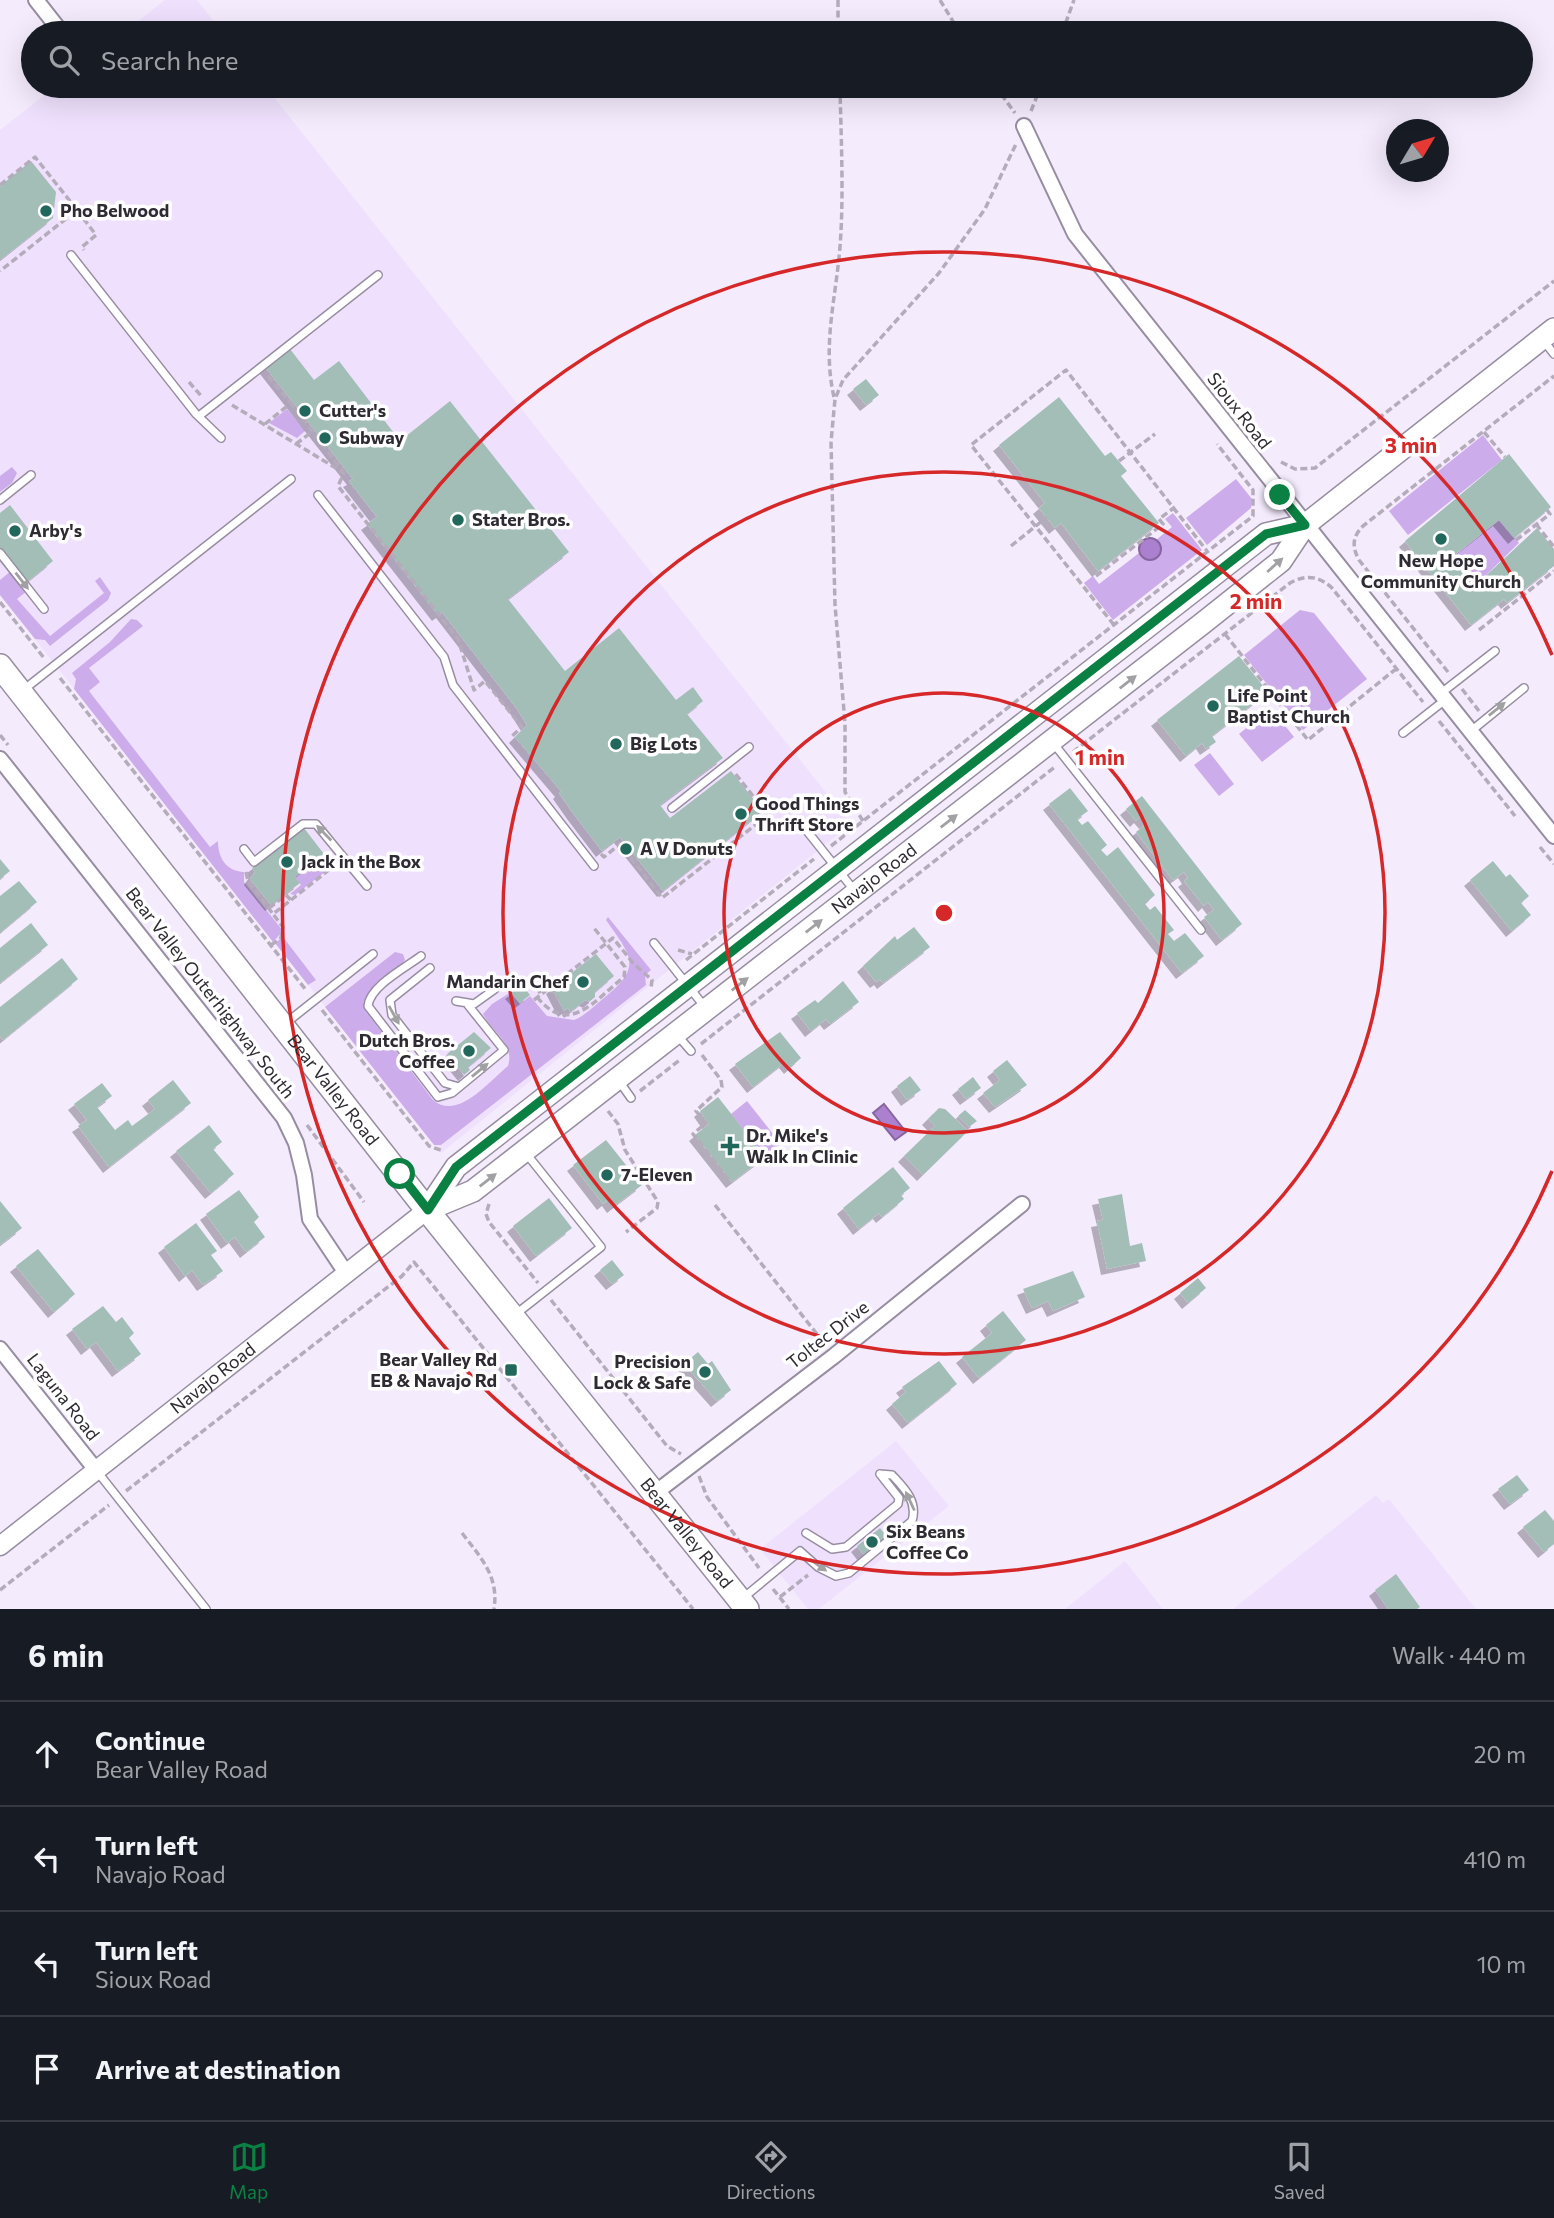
<!DOCTYPE html>
<meta charset="utf-8">
<style>
:root{--surface:#171b24;--page:#242831;--text:#f1f3f6;--muted:#9ea1a6;--line:#363941;--accent:#0b8043}
body{margin:0;font-family:Commissioner,sans-serif;background:var(--page);color:var(--text)}
.compass{position:absolute;left:1386px;top:119px;width:63px;height:63px;border-radius:50%;background:var(--surface);box-shadow:0 7px 28px #0002;rotate:52deg}
.stop{position:absolute;width:21px;height:21px;margin:-16px;border:5px solid #0b8043;border-radius:50%;background:#fff}
.stop.end{background:#0b8043;border-color:#fff;box-shadow:0 2px 7px #0008}
.list{margin:0;padding:0;list-style:none}
h2{display:flex;justify-content:space-between;align-items:center;height:91px;margin:0;padding:0 28px;font-size:30px}
h2 small{font-size:23px;font-weight:400;color:var(--muted)}
.list li{display:grid;grid-template-columns:46px 1fr auto;gap:21px;align-items:center;box-sizing:border-box;height:105px;padding:0 28px;border-top:2px solid var(--line)}
.list b{display:block;font-size:26px;white-space:nowrap}
.list p{margin:0;font-size:23px;white-space:nowrap;color:var(--muted)}
.list em{font-size:23px;font-style:normal;color:var(--muted)}
.icon{flex:none;width:38px;height:38px;fill:none;stroke:currentColor;stroke-width:2;stroke-linecap:round;stroke-linejoin:round}
.map{position:relative;flex:none;width:1554px;height:1609px;overflow:hidden}
.search{position:absolute;background:var(--surface);box-shadow:0 7px 28px #0002;left:21px;right:21px;top:21px;height:77px;display:flex;align-items:center;gap:18px;box-sizing:border-box;padding:0 24px;border-radius:38px;color:var(--muted);font-size:26px}
.sheet{height:511px;background:var(--surface)}
nav{display:flex;justify-content:space-around;align-items:center;box-sizing:border-box;height:98px;border-top:2px solid var(--line);background:var(--surface);font-size:19px;color:var(--muted)}
nav a{display:grid;justify-items:center;gap:4px}
nav .on{color:var(--accent)}
.map>svg:first-child{display:block}
</style>
<div class="map">
<svg width="1554" height="1609" viewBox="0 0 1554 1609">
<defs>
<filter id="shadow"><feDropShadow dx="-6" dy="6" stdDeviation="0" flood-color="#0004"/></filter>
</defs>
<rect width="100%" height="100%" fill="#f4ebfd"/>
<path fill="#efe1fd" d="M 165,0 L 197,0 L 223,33 L 123,33 Z
M 56,86 L 265,86 L 851,824 L 441,1153 L 0,595 L 0,130 Z
M 896,1441 L 949,1506 L 819,1609 L 808,1609 L 760,1549 Z
M 1376,1495 L 1383,1503 L 1389,1499 L 1476,1609 L 1233,1609 Z
M 1125,1561 L 1163,1609 L 1065,1609 Z"/>
<path fill="#cdaceb" d="M 287,409 L 305,431 L 297,438 L 269,423 Z
M 1483,435 L 1502,460 L 1408,535 L 1389,511 Z
M 12,467 L 17,473 L 12,483 L 0,492 L 0,476 Z
M 1236,479 L 1252,499 L 1251,508 L 1207,545 L 1186,518 Z
M 1173,513 L 1202,550 L 1113,620 L 1084,583 L 1093,576 L 1099,584 L 1139,553 L 1141,556 L 1160,543 L 1156,540 L 1172,527 L 1165,519 Z
M 1499,520 L 1519,543 L 1476,585 L 1453,557 Z
M 11,571 L 27,591 L 17,599 L 50,636 L 104,593 L 95,581 L 100,577 L 111,593 L 108,600 L 50,646 L 45,640 L 35,639 L 0,595 L 0,580 Z
M 1300,610 L 1314,613 L 1367,679 L 1303,730 L 1244,655 Z
M 131,619 L 137,620 L 143,626 L 89,668 L 100,682 L 89,691 L 210,847 L 218,841 C 218,858 226,871 244,872 L 244,882 L 283,931 L 273,942 L 74,689 L 76,679 L 72,673 L 110,642 Z
M 1271,708 L 1294,737 L 1262,762 L 1239,734 Z
M 1210,753 L 1234,784 L 1219,796 L 1194,765 Z
M 322,855 L 326,856 L 334,865 L 295,895 L 290,894 L 301,885 L 295,877 Z
M 608,917 L 651,970 L 645,975 L 646,985 L 441,1145 L 434,1145 L 325,1007 L 395,952 L 403,954 L 405,960 L 401,965 L 370,990 L 365,1010 L 433,1100 C 458,1121 488,1082 508,1066 C 515,1044 493,1033 483,1014 L 492,1004 L 511,992 L 520,1004 L 530,996 L 547,1016 L 574,1020 C 585,1016 595,1005 605,997 C 643,966 631,956 606,920 Z
M 283,937 L 316,980 L 308,985 L 275,943 Z
M 747,1101 L 781,1144 L 765,1157 L 731,1114 Z"/>
<path fill="#ab80cf" stroke="#8666a0" stroke-width="2" d="M1139 549a11 11 0 1 1 22 0a11 11 0 1 1-22 0Z
M 884,1104 L 906,1132 L 895,1140 L 873,1113 Z"/>
<path fill="#a3beb7" filter="url(#shadow)" d="M 31,161 L 56,192 L 53,218 L 0,260 L 0,186 Z
M 290,349 L 314,380 L 339,361 L 400,441 L 450,401 L 569,552 L 508,599 L 565,671 L 619,628 L 676,700 L 693,687 L 703,701 L 687,714 L 723,758 L 660,805 L 670,818 L 731,771 L 763,811 L 663,891 L 620,837 L 602,851 L 573,813 L 559,793 L 561,791 L 515,737 L 527,725 L 517,709 L 442,612 L 438,615 L 367,524 L 377,517 L 349,481 L 353,479 L 266,368 Z
M 866,379 L 879,395 L 866,405 L 853,389 Z
M 1059,397 L 1105,456 L 1111,452 L 1127,471 L 1121,476 L 1159,523 L 1098,571 L 1061,523 L 1055,528 L 1039,508 L 1045,503 L 999,445 Z
M 1509,454 L 1551,507 L 1514,538 L 1499,520 L 1453,556 L 1476,585 L 1537,528 L 1554,549 L 1554,566 L 1507,603 L 1504,599 L 1471,625 L 1405,541 Z
M 10,505 L 53,561 L 27,582 L 0,548 L 0,513 Z
M 1239,656 L 1268,692 L 1212,736 L 1216,742 L 1206,749 L 1202,743 L 1186,756 L 1157,720 Z
M 1070,788 L 1088,811 L 1077,819 L 1082,825 L 1088,821 L 1107,845 L 1101,850 L 1107,856 L 1118,847 L 1155,895 L 1145,904 L 1150,910 L 1155,906 L 1174,930 L 1168,934 L 1174,941 L 1185,933 L 1204,956 L 1182,973 L 1049,804 Z
M 1142,796 L 1242,924 L 1222,940 L 1204,917 L 1214,910 L 1208,902 L 1204,906 L 1184,881 L 1188,878 L 1184,872 L 1173,880 L 1136,832 L 1146,824 L 1140,817 L 1136,821 L 1126,809 Z
M 304,828 L 324,854 L 295,877 L 300,883 L 271,905 L 250,879 L 255,872 L 252,868 Z
M 0,859 L 10,871 L 0,879 Z
M 1493,861 L 1506,877 L 1510,874 L 1529,896 L 1521,903 L 1531,915 L 1512,931 L 1470,880 Z
M 19,881 L 37,902 L 0,933 L 0,896 Z
M 31,923 L 48,945 L 0,983 L 0,948 Z
M 914,927 L 930,947 L 883,983 L 880,979 L 876,982 L 863,966 L 895,936 L 897,940 Z
M 596,954 L 614,976 L 595,992 L 595,997 L 589,1002 L 585,1000 L 570,1012 L 568,1008 L 564,1011 L 552,988 Z
M 62,958 L 78,979 L 3,1040 L 0,1036 L 0,1007 Z
M 843,981 L 859,1002 L 830,1024 L 826,1019 L 811,1031 L 797,1013 L 815,1000 L 818,1003 Z
M 522,985 L 530,995 L 520,1003 L 511,993 Z
M 474,1032 L 491,1048 L 468,1067 L 470,1070 L 464,1075 L 447,1054 Z
M 780,1032 L 801,1058 L 790,1068 L 785,1062 L 753,1087 L 735,1064 Z
M 1007,1060 L 1027,1085 L 995,1107 L 983,1093 L 1000,1080 L 993,1071 Z
M 910,1076 L 921,1090 L 907,1100 L 897,1086 Z
M 973,1077 L 981,1088 L 966,1099 L 958,1089 Z
M 173,1080 L 191,1103 L 109,1167 L 78,1126 L 87,1120 L 74,1104 L 102,1083 L 112,1096 L 97,1107 L 115,1130 L 128,1120 L 132,1126 L 155,1109 L 148,1100 Z
M 718,1097 L 765,1157 L 732,1182 L 695,1135 L 709,1124 L 700,1111 Z
M 939,1108 L 945,1109 L 968,1131 L 923,1175 L 904,1156 L 935,1126 L 928,1119 Z
M 965,1110 L 977,1121 L 969,1127 L 958,1116 Z
M 209,1125 L 222,1142 L 213,1149 L 234,1174 L 211,1193 L 176,1151 Z
M 606,1140 L 642,1185 L 613,1207 L 608,1200 L 603,1204 L 573,1165 Z
M 893,1167 L 910,1188 L 901,1195 L 904,1199 L 882,1217 L 879,1213 L 859,1229 L 843,1208 Z
M 239,1190 L 259,1217 L 254,1222 L 265,1237 L 246,1252 L 235,1237 L 227,1243 L 206,1214 Z
M 1122,1194 L 1130,1246 L 1142,1243 L 1146,1261 L 1107,1269 L 1097,1221 L 1103,1220 L 1098,1199 Z
M 549,1198 L 572,1228 L 536,1256 L 513,1226 Z
M 0,1201 L 22,1228 L 0,1245 Z
M 196,1223 L 217,1251 L 211,1255 L 223,1271 L 203,1285 L 192,1270 L 185,1276 L 164,1247 Z
M 38,1249 L 75,1294 L 54,1312 L 16,1266 Z
M 612,1260 L 624,1275 L 612,1284 L 600,1270 Z
M 1073,1271 L 1085,1297 L 1053,1311 L 1048,1301 L 1032,1308 L 1023,1289 Z
M 1198,1278 L 1206,1288 L 1188,1303 L 1180,1293 Z
M 103,1306 L 116,1322 L 122,1317 L 134,1333 L 129,1338 L 141,1354 L 118,1371 L 96,1342 L 87,1349 L 72,1329 Z
M 1003,1311 L 1026,1340 L 979,1378 L 962,1357 L 992,1333 L 986,1325 Z
M 698,1352 L 708,1364 L 712,1361 L 731,1390 L 717,1401 L 684,1364 Z
M 939,1361 L 957,1384 L 908,1423 L 892,1404 L 906,1392 L 902,1387 Z
M 1517,1475 L 1529,1490 L 1510,1504 L 1498,1489 Z
M 1545,1510 L 1554,1521 L 1554,1544 L 1544,1552 L 1523,1527 Z
M 880,1528 L 887,1537 L 864,1555 L 857,1546 Z
M 1396,1574 L 1420,1607 L 1417,1609 L 1388,1609 L 1375,1590 Z"/>
<g fill="none" stroke-linecap="round" stroke-linejoin="round">
<defs>
<path id="service" d="M 71,255 L 196,414 L 221,438
M 1544,341 L 1554,354
M 199,416 L 378,275
M 318,495 L 444,657 L 453,685 L 594,866
M 0,500 L 31,475
M 0,553 L 44,609
M 22,691 L 291,479
M 1440,694 L 1495,651
M 1471,731 L 1524,688
M 1403,733 L 1445,700
M 1054,744 L 1201,930
M 672,808 L 749,747
M 803,826 L 854,890
M 244,849 L 254,862 L 303,824 L 316,824 L 367,886
M 654,943 L 704,1006
M 421,956 C 405,968 370,986 368,1006 L 438,1097 L 452,1093 L 504,1050 L 468,1005
M 430,968 L 390,1000 L 392,1015 L 445,1083 L 459,1087
M 456,1001 L 474,1004 L 495,989
M 286,1023 L 373,954
M 678,1036 L 691,1051
M 619,1081 L 631,1098
M 516,1314 L 601,1247 L 525,1152
M 96,1470 L 206,1609
M 806,1533 L 832,1549 L 846,1547 L 898,1504 L 899,1498 L 880,1474
M 743,1598 L 800,1551 L 818,1567 L 836,1576 L 849,1573 L 912,1521 C 918,1501 904,1488 892,1475 L 880,1474"/>
<path id="minor" d="M 36,0 L 62,33
M 1024,126 L 1075,234 L 1554,836
M 0,759 L 284,1118 L 296,1143 L 304,1175 L 310,1219 L 346,1273
M 0,1349 L 96,1470
M 655,1493 L 834,1356 L 1022,1204"/>
<g id="tertiary">
<path id="s1" d="M 0,1546 L 427,1210"/>
</g>
<g id="secondary">
<path id="s2" d="M 427,1210 L 473,1191 L 1203,623 L 1281,561 L 1305,525 L 1554,329"/>
<path d="M 427,1210 L 456,1167 L 1266,534 L 1305,525"/>
</g>
<g id="primary">
<path id="s3" d="M 0,666 L 427,1210 L 747,1609"/>
</g>
</defs>
<use href="#service" stroke="#978da1" stroke-width="10"/>
<use href="#minor" stroke="#978da1" stroke-width="18"/>
<use href="#tertiary" stroke="#978da1" stroke-width="21"/>
<use href="#secondary" stroke="#978da1" stroke-width="24"/>
<use href="#primary" stroke="#978da1" stroke-width="26"/>
<path stroke="#b4acbb" stroke-width="3.5" stroke-dasharray="7 3.5" stroke-linecap="butt" d="M 838,0 L 838,33
M 940,0 L 960,33
M 1062,33 L 1074,0
M 995,86 L 1015,113
M 1031,111 L 1041,86
M 0,185 L 35,157 L 77,210 L 0,271
M 77,210 L 96,235 L 82,247 L 84,250
M 268,376 L 291,403
M 189,382 L 202,397
M 834,397 C 822,345 836,298 840,247 C 844,194 841,139 840,86
M 232,405 L 344,473 L 338,486 L 458,639 L 474,690 L 485,681 L 522,727 L 510,738
M 265,424 L 291,403 L 344,473
M 1484,432 L 1505,457
M 296,444 L 313,431
M 1119,461 L 1155,434
M 1281,462 L 1295,469 L 1315,468 L 1554,281
M 1536,524 L 1554,547
M 1516,540 L 1550,514 L 1547,510
M 1011,546 L 1047,517
M 1096,576 L 1163,524 L 1159,519 L 1175,507
M 0,602 L 44,658
M 1114,625 L 971,445 L 1066,370 L 1207,551
M 1479,630 L 1554,571
M 1225,634 L 1308,740 L 1397,668
M 1448,672 L 1359,560 C 1352,547 1352,537 1363,526 L 1554,376
M 60,678 L 306,990
M 1462,689 L 1479,711
M 1439,721 L 1515,816
M 0,735 L 8,745
M 1073,752 L 1290,583 C 1306,574 1319,576 1332,588 L 1423,702
M 863,821 L 845,792 L 845,723 L 835,605 L 831,442 L 835,399 L 843,380 L 939,273 L 985,209 L 1016,144
M 831,846 L 1253,516 L 1253,490 L 1217,444
M 1540,847 L 1554,864
M 601,854 L 604,857 L 620,844 L 662,898 L 768,815 L 734,772
M 246,872 L 248,881 L 273,914
M 291,900 L 335,865
M 269,908 L 286,895
M 271,945 L 281,938 L 283,927 L 273,914 L 291,900 L 285,894
M 678,950 L 692,954
M 686,960 L 814,859
M 530,979 L 541,994
M 549,988 L 558,999
M 537,997 C 569,1037 595,1000 624,977 L 625,967 L 594,928
M 534,1000 L 613,938 L 633,963 L 652,980 L 651,988
M 322,1010 L 429,1146 L 443,1151
M 701,1044 L 1056,766
M 702,1055 L 721,1080 L 722,1087 L 696,1111 L 706,1123 L 693,1134 L 731,1183
M 640,1091 L 681,1059
M 608,1111 L 618,1124 L 625,1150 L 658,1202 L 657,1208 L 626,1232
M 307,1125 L 364,1202
M 489,1204 L 486,1214 L 489,1222 L 538,1283
M 715,1205 L 824,1343
M 551,1300 L 667,1446 L 681,1454
M 699,1476 L 707,1497 L 759,1568
M 126,1491 L 402,1276 L 414,1262 L 693,1609
M 462,1533 C 481,1558 499,1576 494,1609
M 773,1589 L 789,1609
M 0,1590 L 109,1505
M 780,1597 L 808,1575"/>
<use href="#service" stroke="#fff" stroke-width="7"/>
<use href="#minor" stroke="#fff" stroke-width="14"/>
<use href="#tertiary" stroke="#fff" stroke-width="18"/>
<use href="#secondary" stroke="#fff" stroke-width="21"/>
<use href="#primary" stroke="#fff" stroke-width="23"/>
</g>
<defs><path id="oneway-solid" d="M-6-.8H1V-3.2L6.5 0L1 3.2V.8H-6Z" transform="scale(1.75)"/></defs>
<g fill="#a1a0a3">
<use href="#oneway-solid" transform="translate(1275 565) rotate(-42)"/>
<use href="#oneway-solid" transform="translate(22 581) rotate(52)"/>
<use href="#oneway-solid" transform="translate(1128 682) rotate(-38)"/>
<use href="#oneway-solid" transform="translate(1497 709) rotate(-39)"/>
<use href="#oneway-solid" transform="translate(949 821) rotate(-38)"/>
<use href="#oneway-solid" transform="translate(324 833) rotate(-134)"/>
<use href="#oneway-solid" transform="translate(814 926) rotate(-38)"/>
<use href="#oneway-solid" transform="translate(740 984) rotate(-38)"/>
<use href="#oneway-solid" transform="translate(394 1015) rotate(61)"/>
<use href="#oneway-solid" transform="translate(480 1070) rotate(-39)"/>
<use href="#oneway-solid" transform="translate(488 1180) rotate(-38)"/>
<use href="#oneway-solid" transform="translate(910 1501) rotate(-115)"/>
<use href="#oneway-solid" transform="translate(818 1565) rotate(35)"/>
</g>
<g fill="none" stroke-linecap="round" stroke-linejoin="round">
<path stroke="#0b8043" stroke-width="9" d="M 400,1174 L 428,1210 L 456,1167 L 1266,534 L 1305,525 L 1280,495"/>
</g>
<g fill="none" stroke="#d62828" stroke-width="3.5">
<circle cx="944" cy="913" r="220"/>
<circle cx="944" cy="913" r="441"/>
<path d="M1552 1171A661 661 0 1 1 1552 655"/>
</g>
<g fill="#21675b" stroke="#fff" stroke-width="2.5">
<circle cx="46" cy="211" r="7"/>
<circle cx="305" cy="411" r="7"/>
<circle cx="325" cy="438" r="7"/>
<circle cx="458" cy="520" r="7"/>
<circle cx="15" cy="531" r="7"/>
<circle cx="1441" cy="539" r="7"/>
<circle cx="1213" cy="706" r="7"/>
<circle cx="616" cy="744" r="7"/>
<circle cx="741" cy="814" r="7"/>
<circle cx="626" cy="849" r="7"/>
<circle cx="287" cy="862" r="7"/>
<circle cx="583" cy="982" r="7"/>
<circle cx="469" cy="1051" r="7"/>
<path d="M726.5 1135.5h7v7h7v7h-7v7h-7v-7h-7v-7h7z"/>
<circle cx="607" cy="1175" r="7"/>
<rect x="504" y="1363" width="14" height="14" rx="3.5"/>
<circle cx="705" cy="1372" r="7"/>
<circle cx="872" cy="1542" r="7"/>
</g>
<g text-anchor="middle" stroke-width="7" stroke-linejoin="round" paint-order="stroke">
<g font-size="18" font-weight="bold" fill="#2f2b33" stroke="#fff" text-anchor="start">
<text x="60" y="217">Pho Belwood</text>
<text x="319" y="417">Cutter's</text>
<text x="339" y="444">Subway</text>
<text x="472" y="526">Stater Bros.</text>
<text x="29" y="537">Arby's</text>
<text x="1441" y="567" text-anchor="middle">New Hope<tspan x="1441" dy="21">Community Church</tspan></text>
<text x="1227" y="702">Life Point<tspan x="1227" dy="21">Baptist Church</tspan></text>
<text x="630" y="750">Big Lots</text>
<text x="755" y="810">Good Things<tspan x="755" dy="21">Thrift Store</tspan></text>
<text x="640" y="855">A V Donuts</text>
<text x="301" y="868">Jack in the Box</text>
<text x="569" y="988" text-anchor="end">Mandarin Chef</text>
<text x="455" y="1047" text-anchor="end">Dutch Bros.<tspan x="455" dy="21">Coffee</tspan></text>
<text x="746" y="1142">Dr. Mike's<tspan x="746" dy="21">Walk In Clinic</tspan></text>
<text x="621" y="1181">7-Eleven</text>
<text x="497" y="1366" text-anchor="end">Bear Valley Rd<tspan x="497" dy="21">EB &amp; Navajo Rd</tspan></text>
<text x="691" y="1368" text-anchor="end">Precision<tspan x="691" dy="21">Lock &amp; Safe</tspan></text>
<text x="886" y="1538">Six Beans<tspan x="886" dy="21">Coffee Co</tspan></text>
</g>
<g font-size="18" fill="#2f2b33" stroke="#fff">
<text transform="translate(1239 411) rotate(52)" y="6">Sioux Road</text>
<text dy="6" stroke="none"><textPath href="#s2" startOffset="558">Navajo Road</textPath></text>
<text transform="translate(210 993) rotate(52)" y="6">Bear Valley Outerhighway South</text>
<text dy="6" stroke="none"><textPath href="#s3" startOffset="539">Bear Valley Road</textPath></text>
<text transform="translate(828 1335) rotate(-38)" y="6">Toltec Drive</text>
<text dy="6" stroke="none"><textPath href="#s1" startOffset="271">Navajo Road</textPath></text>
<text transform="translate(63 1397) rotate(52)" y="6">Laguna Road</text>
<text dy="6" stroke="none"><textPath href="#s3" startOffset="1106">Bear Valley Road</textPath></text>
</g>
</g>
<circle cx="944" cy="913" r="10" fill="#d62828" stroke="#fff" stroke-width="3.5"/>
<g font-size="21" text-anchor="middle" font-weight="bold" fill="#d62828" stroke="#fff" stroke-width="7" stroke-linejoin="round" paint-order="stroke">
<text x="1411" y="453">3 min</text>
<text x="1256" y="609">2 min</text>
<text x="1100" y="765">1 min</text>
</g>
</svg>
<svg class="compass" viewBox="-18 -18 36 36"><path d="M0-13l5 13h-10z" fill="#e53935"/><path d="M0 13l5-13h-10z" fill="#9ea1a6"/></svg>
<div class="stop" style="left:400px;top:1174px"></div>
<div class="stop end" style="left:1280px;top:495px"></div>
<div class="search"><svg class="icon" aria-label="search" viewBox="0 0 24 24"><circle cx="10" cy="10" r="6"/><path d="M15 15l6 6"/></svg>Search here</div>
</div>
<section class="sheet">
<h2>6 min<small>Walk · 440 m</small></h2>
<ul class="list">
<li><svg class="icon" aria-label="ahead" viewBox="0 0 24 24"><path d="M12 20V5M6 11l6-6 6 6"/></svg><div><b>Continue</b><p>Bear Valley Road</p></div><em>20 m</em></li>
<li><svg class="icon" aria-label="left" viewBox="0 0 24 24"><path d="M17 20v-9H6M10 6l-5 5 5 5"/></svg><div><b>Turn left</b><p>Navajo Road</p></div><em>410 m</em></li>
<li><svg class="icon" aria-label="left" viewBox="0 0 24 24"><path d="M17 20v-9H6M10 6l-5 5 5 5"/></svg><div><b>Turn left</b><p>Sioux Road</p></div><em>10 m</em></li>
<li><svg class="icon" aria-label="arrive" viewBox="0 0 24 24"><path d="M6 21V4h12l-3 4 3 4H6"/></svg><div><b>Arrive at destination</b></div></li>
</ul>
</section>
<nav>
<a class="on"><svg class="icon" aria-label="map" viewBox="0 0 24 24"><path d="M3 6l6-2 6 2 6-2v14l-6 2-6-2-6 2zM9 4v14M15 6v14"/></svg>Map</a>
<a><svg class="icon" aria-label="directions" viewBox="0 0 24 24"><path d="M12 3l9 9-9 9-9-9zM9 14v-3h6M13 9l2 2-2 2"/></svg>Directions</a>
<a><svg class="icon" aria-label="saved" viewBox="0 0 24 24"><path d="M7 4h10v16l-5-4-5 4z"/></svg>Saved</a>
</nav>
